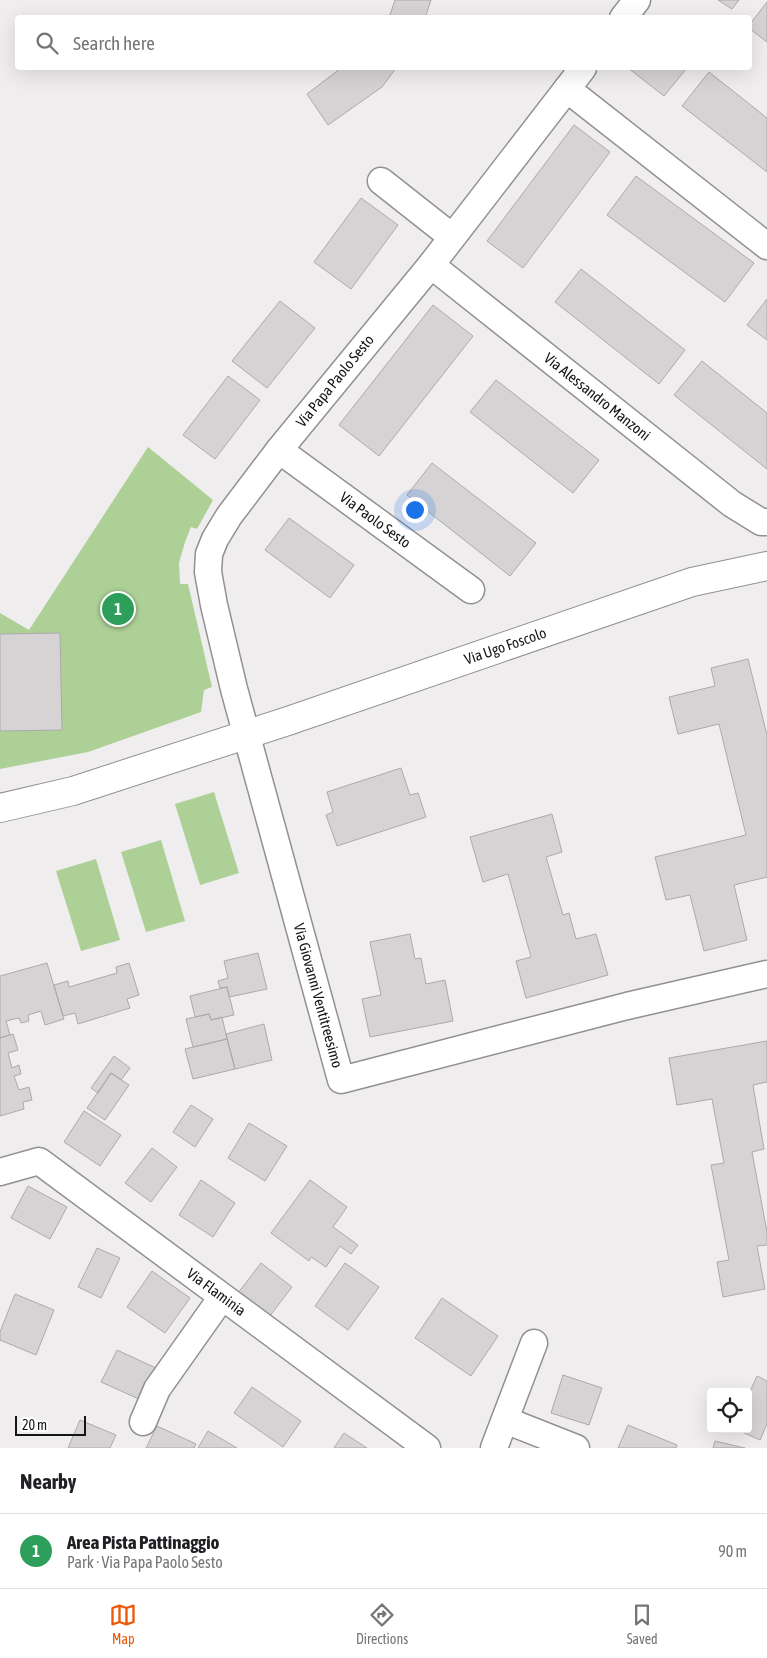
<!DOCTYPE html>
<meta charset="utf-8">
<style>
:root{--surface:#fff;--page:#f2f2f2;--text:#202124;--muted:#757577;--line:#e0e0e0;--accent:#ea580c}
body{margin:0;font-family:"Asap Condensed",sans-serif;background:var(--page);color:var(--text)}
.controls{position:absolute;right:15px;bottom:15px;display:grid;overflow:hidden;border-radius:5px;box-shadow:0 5px 20px #0002}
.controls button{width:45px;height:45px;display:grid;place-items:center;padding:0;border:0;border-bottom:1px solid var(--line);background:var(--surface);color:var(--text);font:25px sans-serif}
.scale{position:absolute;left:15px;bottom:12px;width:71px;box-sizing:border-box;padding-left:5px;border:2px solid #161515;border-top:0;font-size:14px;line-height:18px;white-space:nowrap;color:#161515;-webkit-text-stroke:4px #fff;paint-order:stroke}
.you{position:absolute;left:414px;top:509px;width:18px;height:18px;margin:-12px;border:4px solid #fff;border-radius:50%;background:#1a73e8;box-shadow:0 0 0 8px #1a73e833}
.badge{display:grid;place-items:center;width:32px;height:32px;border-radius:50%;background:var(--accent);color:#fff;font-size:16px;font-weight:700}
.pin{position:absolute;translate:-50% -50%;border:2px solid #fff;box-shadow:0 1px 5px #0006}
.list{margin:0;padding:0;list-style:none}
h2{display:flex;justify-content:space-between;align-items:center;height:65px;margin:0;padding:0 20px;font-size:21px}
h2 small{font-size:16px;font-weight:400;color:var(--muted)}
.list li{display:grid;grid-template-columns:32px 1fr auto;gap:15px;align-items:center;box-sizing:border-box;height:75px;padding:0 20px;border-top:1px solid var(--line)}
.list b{display:block;font-size:19px;white-space:nowrap}
.list p{margin:0;font-size:16px;white-space:nowrap;color:var(--muted)}
.list em{font-size:16px;font-style:normal;color:var(--muted)}
.icon{flex:none;width:28px;height:28px;fill:none;stroke:currentColor;stroke-width:2;stroke-linecap:round;stroke-linejoin:round}
.map{position:relative;flex:none;width:767px;height:1448px;overflow:hidden}
.search{position:absolute;background:var(--surface);box-shadow:0 5px 20px #0002;left:15px;right:15px;top:15px;height:55px;display:flex;align-items:center;gap:12px;box-sizing:border-box;padding:0 18px;border-radius:5px;color:var(--muted);font-size:19px}
.sheet{height:140px;background:var(--surface)}
nav{display:flex;justify-content:space-around;align-items:center;box-sizing:border-box;height:70px;border-top:1px solid var(--line);background:var(--surface);font-size:14px;color:var(--muted)}
nav a{display:grid;justify-items:center;gap:2px}
nav .on{color:var(--accent)}
.map>svg:first-child{display:block}
</style>
<div class="map">
<svg width="767" height="1448" viewBox="0 0 767 1448">
<rect width="100%" height="100%" fill="#f0edef"/>
<path fill="#add097" d="M 148,447 L 213,500 L 197,529 L 191,527 L 185,542 L 179,563 L 180,584 L 188,584 L 212,687 L 204,690 L 201,712 L 88,752 L 0,769 L 0,613 L 29,630 Z
M 214,792 L 239,873 L 200,885 L 175,804 Z
M 161,840 L 185,921 L 146,932 L 121,852 Z
M 96,859 L 120,940 L 81,951 L 56,871 Z"/>
<path fill="#d6d3d5" stroke="#aca9ac" d="M 395,0 L 431,0 L 425,18 L 389,18 Z
M 718,0 L 739,0 L 732,9 Z
M 767,2 L 767,42 L 750,29 L 750,24 Z
M 341,68 L 396,68 L 382,87 L 328,125 L 307,94 Z
M 628,68 L 687,68 L 664,96 Z
M 709,72 L 767,118 L 767,172 L 682,106 Z
M 574,125 L 610,152 L 523,268 L 487,241 Z
M 636,176 L 754,263 L 725,302 L 607,215 Z
M 361,198 L 398,225 L 351,289 L 314,262 Z
M 581,269 L 685,350 L 659,384 L 555,302 Z
M 767,299 L 767,340 L 747,325 Z
M 280,301 L 315,328 L 267,388 L 232,361 Z
M 433,305 L 473,336 L 379,456 L 339,425 Z
M 702,361 L 767,413 L 767,469 L 674,395 Z
M 228,376 L 260,400 L 215,459 L 183,435 Z
M 496,380 L 599,460 L 573,493 L 470,412 Z
M 432,463 L 536,543 L 510,576 L 407,495 Z
M 289,518 L 354,565 L 330,598 L 265,550 Z
M 60,633 L 62,730 L 0,731 L 0,634 Z
M 748,659 L 767,735 L 767,877 L 734,885 L 747,940 L 704,951 L 690,895 L 666,900 L 655,857 L 746,835 L 719,724 L 678,734 L 669,697 L 715,686 L 711,668 Z
M 401,768 L 410,795 L 418,793 L 426,817 L 337,846 L 326,815 L 333,812 L 327,792 Z
M 552,814 L 562,852 L 546,857 L 563,915 L 569,913 L 576,939 L 596,934 L 608,975 L 526,998 L 516,961 L 531,957 L 508,874 L 483,882 L 470,837 Z
M 410,934 L 415,959 L 421,958 L 426,984 L 445,980 L 453,1021 L 370,1037 L 362,999 L 381,995 L 370,942 Z
M 258,953 L 267,989 L 229,997 L 227,987 L 220,988 L 218,981 L 228,978 L 224,961 Z
M 47,963 L 64,1019 L 45,1025 L 41,1011 L 28,1015 L 29,1021 L 21,1023 L 19,1018 L 6,1021 L 10,1035 L 0,1038 L 0,976 Z
M 129,963 L 139,995 L 127,999 L 130,1008 L 78,1024 L 75,1013 L 63,1016 L 54,985 L 68,981 L 69,987 L 117,973 L 116,967 Z
M 227,987 L 234,1015 L 211,1020 L 209,1014 L 195,1017 L 190,996 Z
M 209,1014 L 211,1020 L 222,1017 L 227,1039 L 193,1047 L 186,1019 Z
M 264,1024 L 272,1060 L 235,1069 L 226,1034 Z
M 13,1034 L 18,1050 L 8,1053 L 12,1068 L 19,1065 L 21,1074 L 14,1076 L 19,1090 L 29,1087 L 32,1100 L 23,1102 L 24,1109 L 0,1116 L 0,1038 Z
M 227,1039 L 235,1069 L 193,1079 L 185,1049 Z
M 767,1041 L 767,1082 L 753,1085 L 764,1149 L 752,1152 L 767,1232 L 767,1245 L 757,1246 L 765,1289 L 723,1297 L 717,1262 L 729,1260 L 711,1165 L 724,1163 L 712,1099 L 677,1105 L 669,1058 Z
M 114,1056 L 130,1068 L 121,1080 L 111,1073 L 98,1093 L 91,1088 Z
M 111,1073 L 129,1085 L 105,1120 L 87,1108 Z
M 191,1105 L 213,1119 L 195,1147 L 173,1132 Z
M 84,1111 L 121,1135 L 100,1166 L 64,1142 Z
M 249,1123 L 287,1146 L 265,1181 L 228,1158 Z
M 152,1148 L 177,1167 L 151,1202 L 125,1183 Z
M 201,1180 L 235,1203 L 213,1237 L 179,1215 Z
M 310,1180 L 347,1207 L 333,1227 L 358,1245 L 351,1254 L 340,1246 L 326,1267 L 311,1257 L 309,1261 L 271,1233 Z
M 28,1186 L 67,1207 L 50,1239 L 11,1218 Z
M 97,1248 L 120,1258 L 101,1298 L 78,1287 Z
M 261,1263 L 292,1287 L 269,1317 L 238,1293 Z
M 345,1263 L 379,1287 L 348,1330 L 315,1306 Z
M 152,1271 L 190,1298 L 165,1333 L 127,1307 Z
M 15,1294 L 54,1310 L 36,1355 L 0,1340 L 0,1332 Z
M 442,1298 L 498,1336 L 471,1376 L 415,1338 Z
M 117,1350 L 156,1368 L 141,1400 L 101,1382 Z
M 563,1375 L 602,1388 L 589,1425 L 551,1413 Z
M 757,1376 L 767,1381 L 767,1424 L 760,1440 L 735,1429 L 748,1429 L 748,1396 Z
M 252,1387 L 301,1421 L 283,1447 L 234,1413 Z
M 80,1420 L 116,1435 L 110,1448 L 68,1448 Z
M 628,1425 L 677,1445 L 676,1448 L 618,1448 Z
M 157,1426 L 196,1444 L 194,1448 L 146,1448 Z
M 208,1431 L 237,1448 L 198,1448 Z
M 344,1433 L 367,1448 L 334,1448 Z
M 715,1441 L 745,1448 L 713,1448 Z"/>
<g fill="none" stroke-linecap="round" stroke-linejoin="round">
<defs>
<g id="street">
<path d="M 623,18 L 637,0"/>
<path id="s1" d="M 583,68 L 431,265 L 279,450 L 229,516 L 215,539 L 209,554 L 208,572 L 214,605 L 234,689 L 341,1080 L 627,1006 L 767,974"/>
<path d="M 567,89 L 767,246"/>
<path d="M 381,181 L 452,237"/>
<path id="s2" d="M 431,265 L 732,504 L 761,522 L 767,522"/>
<path id="s3" d="M 279,450 L 471,590"/>
<path id="s4" d="M 0,1172 L 39,1161 L 427,1448"/>
<path d="M 505,1420 L 576,1448"/>
<path d="M 143,1422 L 157,1389 L 222,1297"/>
<path d="M 494,1448 L 534,1343"/>
</g>
<g id="secondary">
<path id="s5" d="M 0,808 L 73,791 L 288,721 L 692,582 L 767,566"/>
</g>
</defs>
<use href="#street" stroke="#929092" stroke-width="29"/>
<use href="#secondary" stroke="#929092" stroke-width="30"/>
<use href="#street" stroke="#fff" stroke-width="26"/>
<use href="#secondary" stroke="#fff" stroke-width="28"/>
</g>
<g text-anchor="middle" stroke-width="5" stroke-linejoin="round" paint-order="stroke">
<g font-size="15" fill="#161515" stroke="#fff">
<text transform="translate(335 381) rotate(-51)" y="5">Via Papa Paolo Sesto</text>
<text dy="5" stroke="none"><textPath href="#s2" startOffset="212">Via Alessandro Manzoni</textPath></text>
<text dy="5" stroke="none"><textPath href="#s3" startOffset="119">Via Paolo Sesto</textPath></text>
<text dy="5" stroke="none"><textPath href="#s5" startOffset="531">Via Ugo Foscolo</textPath></text>
<text dy="5" stroke="none"><textPath href="#s1" startOffset="1070">Via Giovanni Ventitreesimo</textPath></text>
<text dy="5" stroke="none"><textPath href="#s4" startOffset="261">Via Flaminia</textPath></text>
</g>
</g>
</svg>
<div class="controls">
<button><svg class="icon" aria-label="locate" viewBox="0 0 24 24"><circle cx="12" cy="12" r="6"/><path d="M12 2v4M12 18v4M2 12h4M18 12h4"/></svg></button>
</div>
<div class="scale">20 m</div>
<div class="you"></div>
<div class="pin badge" style="left:118px;top:609px;background:#2e9e5b">1</div>
<div class="search"><svg class="icon" aria-label="search" viewBox="0 0 24 24"><circle cx="10" cy="10" r="6"/><path d="M15 15l6 6"/></svg>Search here</div>
</div>
<section class="sheet">
<h2>Nearby<small></small></h2>
<ul class="list">
<li><span class="badge" style="background:#2e9e5b">1</span><div><b>Area Pista Pattinaggio</b><p>Park · Via Papa Paolo Sesto</p></div><em>90 m</em></li>
</ul>
</section>
<nav>
<a class="on"><svg class="icon" aria-label="map" viewBox="0 0 24 24"><path d="M3 6l6-2 6 2 6-2v14l-6 2-6-2-6 2zM9 4v14M15 6v14"/></svg>Map</a>
<a><svg class="icon" aria-label="directions" viewBox="0 0 24 24"><path d="M12 3l9 9-9 9-9-9zM9 14v-3h6M13 9l2 2-2 2"/></svg>Directions</a>
<a><svg class="icon" aria-label="saved" viewBox="0 0 24 24"><path d="M7 4h10v16l-5-4-5 4z"/></svg>Saved</a>
</nav>
